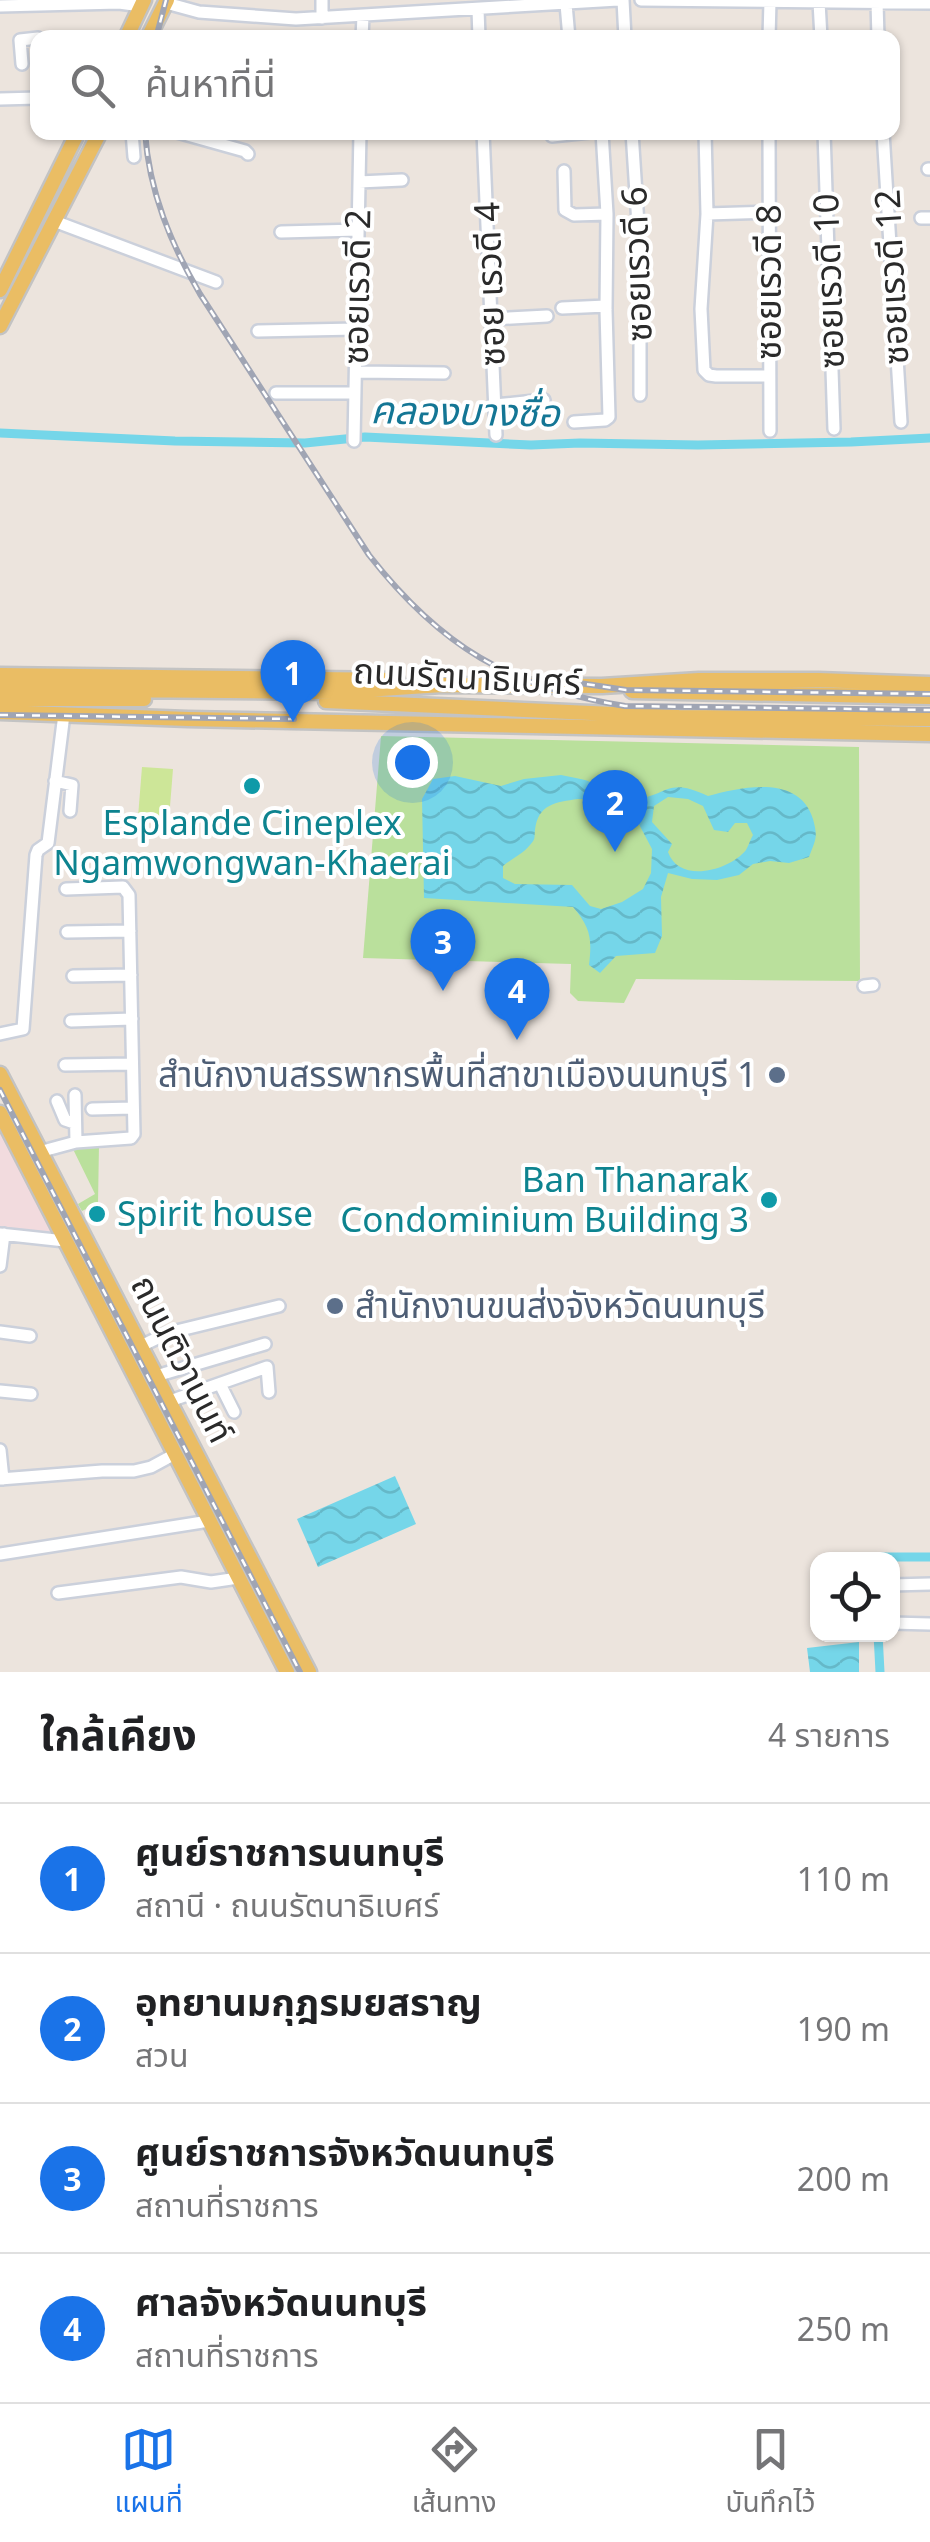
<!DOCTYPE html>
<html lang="th">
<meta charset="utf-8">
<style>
:root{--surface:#fff;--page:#f6f6f6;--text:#202124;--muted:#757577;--line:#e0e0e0;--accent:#1a73e8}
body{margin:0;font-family:"Noto Sans","Noto Sans Thai",sans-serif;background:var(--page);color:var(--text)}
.controls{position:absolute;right:30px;bottom:30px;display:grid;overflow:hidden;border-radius:20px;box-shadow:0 2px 8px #0004}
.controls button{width:90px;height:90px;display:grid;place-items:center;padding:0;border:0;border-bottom:2px solid var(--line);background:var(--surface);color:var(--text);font:50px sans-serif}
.you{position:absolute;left:412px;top:762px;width:35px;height:35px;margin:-25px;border:8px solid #fff;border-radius:50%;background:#1a73e8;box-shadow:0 0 0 15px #1a73e833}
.badge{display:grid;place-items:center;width:65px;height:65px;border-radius:50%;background:var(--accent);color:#fff;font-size:32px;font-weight:700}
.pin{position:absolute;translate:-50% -82px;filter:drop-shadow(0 2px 5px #0008)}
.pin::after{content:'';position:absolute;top:52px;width:35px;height:30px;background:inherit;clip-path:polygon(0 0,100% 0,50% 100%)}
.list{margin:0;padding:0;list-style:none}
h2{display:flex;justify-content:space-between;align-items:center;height:130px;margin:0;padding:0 40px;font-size:42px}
h2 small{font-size:32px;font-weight:400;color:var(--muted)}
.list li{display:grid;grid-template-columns:65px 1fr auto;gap:30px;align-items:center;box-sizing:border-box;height:150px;padding:0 40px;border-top:2px solid var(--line)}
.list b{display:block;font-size:38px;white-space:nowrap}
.list p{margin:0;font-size:32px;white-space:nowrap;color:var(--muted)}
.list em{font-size:32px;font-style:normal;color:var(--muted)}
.icon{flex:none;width:55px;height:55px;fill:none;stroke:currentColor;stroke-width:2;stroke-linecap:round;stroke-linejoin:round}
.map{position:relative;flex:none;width:930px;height:1672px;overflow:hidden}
.search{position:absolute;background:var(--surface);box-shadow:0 2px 8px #0004;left:30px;right:30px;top:30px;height:110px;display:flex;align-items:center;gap:25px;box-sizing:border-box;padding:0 35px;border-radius:20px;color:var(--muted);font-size:38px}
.sheet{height:730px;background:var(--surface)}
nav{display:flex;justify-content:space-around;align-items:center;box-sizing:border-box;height:140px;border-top:2px solid var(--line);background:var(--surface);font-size:28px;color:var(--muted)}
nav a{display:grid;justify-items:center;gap:5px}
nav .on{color:var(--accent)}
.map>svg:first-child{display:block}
</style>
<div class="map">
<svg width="930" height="1672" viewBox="0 0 930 1672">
<defs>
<pattern id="water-waves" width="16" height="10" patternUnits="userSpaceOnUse" patternTransform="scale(2.5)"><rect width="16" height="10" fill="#75d6e9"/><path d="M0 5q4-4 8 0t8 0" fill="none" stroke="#65b8c8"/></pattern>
</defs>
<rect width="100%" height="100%" fill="#ece4dd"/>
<path fill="#f2dbde" d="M 0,1131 L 51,1232 L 0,1228 Z"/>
<path fill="#bae09c" d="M 381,736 L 859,747 L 860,981 L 636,979 L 624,1003 L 578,1001 L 570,993 L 571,964 L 363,958 Z
M 71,1145 L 99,1145 L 98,1203 L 82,1211 L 78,1204 L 95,1194 Z"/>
<path fill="#cde698" d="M 142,767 L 173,769 L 169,819 L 138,817 Z"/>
<path fill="url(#water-waves)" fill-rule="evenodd" d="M 561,775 C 569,777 578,778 585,780 C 601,785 613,799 630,799 C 669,798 664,775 708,796 C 742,787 799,774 813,819 C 818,837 816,839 809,857 L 789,863 L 770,861 L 753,864 L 739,875 L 717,880 L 692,879 L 668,873 L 661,897 L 662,936 L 655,953 L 616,956 L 600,973 L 589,965 C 592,939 591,928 573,907 L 424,898 L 422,799 L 433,779 L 455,776 L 501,786 L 524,779 ZM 668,797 L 688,799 L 703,806 L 714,830 L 728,832 L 735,823 L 747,823 L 753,835 C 751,838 748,847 746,850 C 729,871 679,884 668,852 L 672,844 L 652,822 L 654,806 ZM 578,799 L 602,800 L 632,811 L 652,849 L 651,873 L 643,889 L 622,902 L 601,909 L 590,906 L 572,885 L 515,884 L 503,878 L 503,866 C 511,859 523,854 530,845 C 536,838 534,839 535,830 C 538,804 556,802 578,799 Z
M 395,1476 L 416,1524 L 318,1567 L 297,1519 Z
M 859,1642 L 859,1672 L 810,1672 L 807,1648 Z"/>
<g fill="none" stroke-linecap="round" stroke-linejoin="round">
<path stroke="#75d6e9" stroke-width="9" d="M 0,433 L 175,441 L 305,443 L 365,437 L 531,445 L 580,443 L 698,445 L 851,442 L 930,438
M 876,1560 L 876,1557 L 930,1557
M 878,1634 L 880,1672"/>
<defs>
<path id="minor" d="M 623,0 L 625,38
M 641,0 L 930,3
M 819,2 L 821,38
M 877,2 L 878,38
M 166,3 L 199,12 L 296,19 L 618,0
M 566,4 L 569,38
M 0,6 L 119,3 L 141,6
M 478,9 L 479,38
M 322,18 L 322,0
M 362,38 L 363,16
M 769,38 L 770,1
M 22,64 L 20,40 L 38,38
M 0,99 L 38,98
M 132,132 L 134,157
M 177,132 L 245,151 L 248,154
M 483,132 L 496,435
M 632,132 L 640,255 L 640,395
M 705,132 L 707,214 L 701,309 L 704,370 L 709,375 L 716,376 L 769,376
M 769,132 L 770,431
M 824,132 L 834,429
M 883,132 L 901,422
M 552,136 L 590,132
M 928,169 L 930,169
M 564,171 L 565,210 L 574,215 L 607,214
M 359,182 L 402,180
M 707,214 L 769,212
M 921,218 L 930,218
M 54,221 L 216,282
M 281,232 L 358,230
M 562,308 L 606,306
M 492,319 L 547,316
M 258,331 L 356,329
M 356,372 L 444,373
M 276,393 L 355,393
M 495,405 L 544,400
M 574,422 L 605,420 L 609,417 L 606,310 L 607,214 L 602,132
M 354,441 L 360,132
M 55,781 L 72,785 L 70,811
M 67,932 L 130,931
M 73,976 L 131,975
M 864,986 L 873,985
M 71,1021 L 132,1019
M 0,1034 L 23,1029 L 36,855 L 38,850 L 48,843 L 64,714
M 65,1065 L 132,1064
M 75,1095 L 76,1142
M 57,1101 L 65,1120 L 74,1123
M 92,1109 L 133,1108
M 39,1152 L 76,1142 L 131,1138 L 134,1134 L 129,895 L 123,887 L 66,889
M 0,1234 L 65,1241
M 0,1266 L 4,1234
M 0,1332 L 30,1336
M 141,1346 L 168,1333 L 279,1306
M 156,1376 L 265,1344
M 220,1384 L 234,1412
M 0,1391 L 31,1394
M 170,1401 L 267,1367 L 269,1392
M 0,1450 L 3,1479
M 0,1479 L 102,1471 L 134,1471 L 151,1467 L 175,1454
M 0,1554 L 209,1521
M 892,1585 L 930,1584
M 58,1593 L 181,1577 L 211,1582 L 238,1578
M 892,1623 L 930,1624"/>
<path id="major" d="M 126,38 L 144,0
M 148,38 L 167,0
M 0,290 L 78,132
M 0,326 L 100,132
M 0,675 L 397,680
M 0,689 L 335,692 L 442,685 L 602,686 L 699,680 L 818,680 L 930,684
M 632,691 L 930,697
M 0,699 L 144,699
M 326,701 L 679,717 L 930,719
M 0,712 L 188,719 L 930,734
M 0,1074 L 309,1672
M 0,1113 L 287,1672"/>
</defs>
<use href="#minor" stroke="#cbd0db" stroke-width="16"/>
<use href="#major" stroke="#c3c3c3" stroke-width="19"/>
<use href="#minor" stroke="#fff" stroke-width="11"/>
<use href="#major" stroke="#eabd64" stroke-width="14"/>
<defs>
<path id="rail" d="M 156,38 L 166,0
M 145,132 C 149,192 171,244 200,294 L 369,555 C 441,647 509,687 625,706 L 930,710
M 556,676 L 579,683 L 626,690 L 930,694
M 0,715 L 294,719
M 0,1090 L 300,1672"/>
</defs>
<use href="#rail" stroke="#a0a5b4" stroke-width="6"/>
<use href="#rail" stroke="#fff" stroke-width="2.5" stroke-dasharray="8" stroke-linecap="butt"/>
</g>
<g fill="#0f9aa8" stroke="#fff" stroke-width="4">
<circle cx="252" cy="786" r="10"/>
<circle cx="769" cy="1200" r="10"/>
<circle cx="97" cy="1214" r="10"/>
</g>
<g fill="#5c6f8a" stroke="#fff" stroke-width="4">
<circle cx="777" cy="1075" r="10"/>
<circle cx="335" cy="1306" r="10"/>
</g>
<g text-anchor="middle" stroke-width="8" stroke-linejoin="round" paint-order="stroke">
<g font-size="35" fill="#2a2a2a" stroke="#fff">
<text transform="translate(637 264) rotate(-92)" y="12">ซอยเรวดี 6</text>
<text transform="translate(892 277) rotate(-93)" y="12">ซอยเรวดี 12</text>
<text transform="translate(829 281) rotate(-92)" y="12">ซอยเรวดี 10</text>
<text transform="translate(769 282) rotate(-90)" y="12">ซอยเรวดี 8</text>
<text transform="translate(490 284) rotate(-92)" y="12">ซอย เรวดี 4</text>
<text transform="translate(357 287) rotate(-89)" y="12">ซอยเรวดี 2</text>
<text transform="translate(467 677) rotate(3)" y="12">ถนนรัตนาธิเบศร์</text>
<text transform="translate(182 1359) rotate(63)" y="12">ถนนติวานนท์</text>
</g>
<g font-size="35" fill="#0d838f" stroke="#fff">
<text x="252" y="835">Esplande Cineplex<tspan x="252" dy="40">Ngamwongwan-Khaerai</tspan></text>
<text x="749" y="1192" text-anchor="end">Ban Thanarak<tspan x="749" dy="40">Condominium Building 3</tspan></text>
<text x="117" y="1226" text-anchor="start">Spirit house</text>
</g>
<g font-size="35" fill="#4e5e75" stroke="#fff" text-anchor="end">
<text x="757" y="1087">สำนักงานสรรพากรพื้นที่สาขาเมืองนนทบุรี 1</text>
<text x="355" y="1318" text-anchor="start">สำนักงานขนส่งจังหวัดนนทบุรี</text>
</g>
<g font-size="38" font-style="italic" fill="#147695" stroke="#fff">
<text transform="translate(465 412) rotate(1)" y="13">คลองบางซื่อ</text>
</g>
</g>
</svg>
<div class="controls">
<button><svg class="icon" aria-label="locate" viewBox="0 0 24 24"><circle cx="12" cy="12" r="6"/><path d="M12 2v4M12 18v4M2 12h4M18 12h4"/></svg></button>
</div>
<div class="you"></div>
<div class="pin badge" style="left:293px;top:722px">1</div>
<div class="pin badge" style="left:615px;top:852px">2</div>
<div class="pin badge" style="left:443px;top:991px">3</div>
<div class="pin badge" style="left:517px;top:1040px">4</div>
<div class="search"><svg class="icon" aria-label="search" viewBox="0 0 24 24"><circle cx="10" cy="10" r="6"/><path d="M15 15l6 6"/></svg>ค้นหาที่นี่</div>
</div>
<section class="sheet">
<h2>ใกล้เคียง<small>4 รายการ</small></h2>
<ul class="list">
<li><span class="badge">1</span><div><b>ศูนย์ราชการนนทบุรี</b><p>สถานี · ถนนรัตนาธิเบศร์</p></div><em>110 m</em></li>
<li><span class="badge">2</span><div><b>อุทยานมกุฎรมยสราญ</b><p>สวน</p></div><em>190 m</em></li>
<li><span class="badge">3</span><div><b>ศูนย์ราชการจังหวัดนนทบุรี</b><p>สถานที่ราชการ</p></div><em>200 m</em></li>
<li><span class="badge">4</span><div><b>ศาลจังหวัดนนทบุรี</b><p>สถานที่ราชการ</p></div><em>250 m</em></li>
</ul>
</section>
<nav>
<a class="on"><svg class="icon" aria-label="map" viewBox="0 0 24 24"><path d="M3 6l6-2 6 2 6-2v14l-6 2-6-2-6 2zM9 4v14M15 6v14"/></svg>แผนที่</a>
<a><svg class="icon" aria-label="directions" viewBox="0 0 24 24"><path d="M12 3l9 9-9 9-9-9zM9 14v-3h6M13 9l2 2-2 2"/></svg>เส้นทาง</a>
<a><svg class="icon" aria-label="saved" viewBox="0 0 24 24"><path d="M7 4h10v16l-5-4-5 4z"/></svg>บันทึกไว้</a>
</nav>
